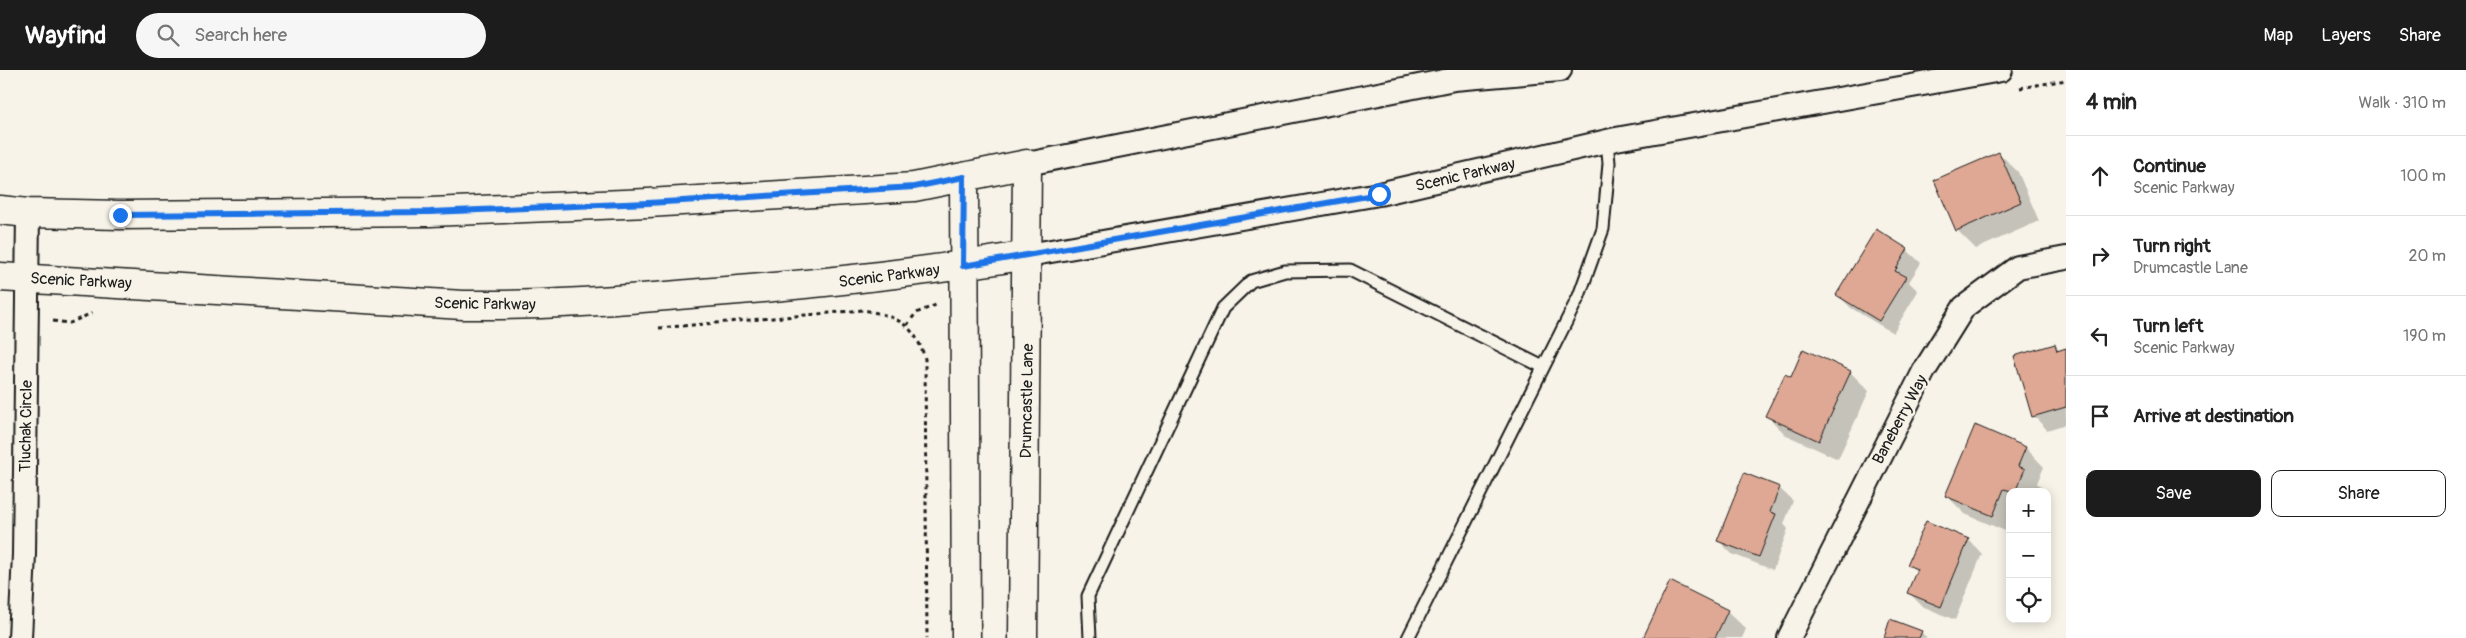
<!DOCTYPE html>
<meta charset="utf-8">
<style>
:root{--surface:#fff;--page:#f6f6f6;--text:#222;--muted:#767676;--line:#e0e0e0;--accent:#1c1c1c}
body{margin:0;font-family:Pangolin,sans-serif;background:var(--page);color:var(--text)}
.controls{position:absolute;right:15px;bottom:15px;display:grid;overflow:hidden;border-radius:10px;box-shadow:0 2px 12px #0003}
.controls button{width:45px;height:45px;display:grid;place-items:center;padding:0;border:0;border-bottom:1px solid var(--line);background:var(--surface);color:var(--text);font:25px sans-serif}
.stop{position:absolute;width:15px;height:15px;margin:-11px;border:4px solid #1a73e8;border-radius:50%;background:#fff}
.stop.end{background:#1a73e8;border-color:#fff;box-shadow:0 1px 5px #0008}
.list{margin:0;padding:0;list-style:none}
h2{display:flex;justify-content:space-between;align-items:center;height:65px;margin:0;padding:0 20px;font-size:21px}
h2 small{font-size:16px;font-weight:400;color:var(--muted)}
.list li{display:grid;grid-template-columns:32px 1fr auto;gap:15px;align-items:center;box-sizing:border-box;height:80px;padding:0 20px;border-top:1px solid var(--line)}
.list b{display:block;font-size:19px;white-space:nowrap}
.list p{margin:0;font-size:16px;white-space:nowrap;color:var(--muted)}
.list em{font-size:16px;font-style:normal;color:var(--muted)}
.actions{display:flex;gap:10px;padding:15px 20px}
.actions a{flex:1;padding:11px 0;border:1px solid var(--accent);border-radius:10px;text-align:center;font-size:18px;color:var(--accent)}
.actions .main{background:var(--accent);color:#fff}
.icon{flex:none;width:28px;height:28px;fill:none;stroke:currentColor;stroke-width:2;stroke-linecap:round;stroke-linejoin:round}
.map{position:relative;flex:none;width:2066px;height:568px;overflow:hidden}
header{display:flex;align-items:center;gap:30px;box-sizing:border-box;height:70px;padding:0 25px;background:var(--accent);color:#fff}
header strong{font-size:24px}
nav{display:flex;gap:28px;margin-inline-start:auto;font-size:18px}
.search{width:350px;height:45px;background:var(--page);display:flex;align-items:center;gap:12px;box-sizing:border-box;padding:0 18px;border-radius:28px;color:var(--muted);font-size:19px}
main{display:flex}
aside{flex:1;background:var(--surface)}
.map>svg:first-child{display:block}
</style>
<header>
<strong>Wayfind</strong>
<div class="search"><svg class="icon" aria-label="search" viewBox="0 0 24 24"><circle cx="10" cy="10" r="6"/><path d="M15 15l6 6"/></svg>Search here</div>
<nav><a>Map</a><a>Layers</a><a>Share</a></nav>
</header>
<main>
<div class="map">
<svg width="2066" height="568" viewBox="0 0 2066 568">
<rect width="100%" height="100%" fill="#f7f3e8"/>
<filter id="ink" filterUnits="userSpaceOnUse"><feTurbulence type="fractalNoise" baseFrequency=".02" numOctaves="2"/><feDisplacementMap in="SourceGraphic" scale="10" xChannelSelector="R" yChannelSelector="G"/><feConvolveMatrix kernelMatrix="1 2 1 2 8 2 1 2 1" color-interpolation-filters="sRGB"/></filter>
<g filter="url(#ink)">
<path fill="#0003" d="M 1999,83 L 2018,102 L 2039,151 L 1976,179 L 1957,160 Z
M 1907,180 L 1921,193 L 1909,212 L 1918,221 L 1893,263 L 1851,238 L 1838,225 Z
M 2054,275 L 2060,281 L 2066,279 L 2066,354 L 2047,360 L 2034,346 Z
M 1850,302 L 1869,321 L 1838,389 L 1786,365 L 1767,346 L 1791,308 Z
M 1976,357 L 2026,378 L 2044,397 L 2037,413 L 2043,419 L 2041,422 L 2010,422 L 2010,463 L 1965,444 L 1946,425 Z
M 1779,418 L 1793,431 L 1784,454 L 1788,459 L 1773,500 L 1732,484 L 1719,471 Z
M 1927,453 L 1969,470 L 1982,484 L 1955,550 L 1922,536 L 1908,522 L 1917,502 L 1909,494 Z
M 1727,541 L 1746,559 L 1742,568 L 1644,568 Z
M 1921,562 L 1927,568 L 1885,568 Z"/>
<path fill="#dea894" stroke="#1c1c1c" d="M 1999,82 L 2021,132 L 1956,161 L 1934,110 Z
M 1876,159 L 1908,179 L 1895,201 L 1906,207 L 1879,251 L 1836,225 Z
M 2055,274 L 2057,281 L 2066,278 L 2066,337 L 2032,347 L 2014,286 Z
M 1803,279 L 1851,301 L 1819,371 L 1765,346 L 1785,304 L 1791,307 Z
M 1975,355 L 2026,377 L 2018,396 L 2025,399 L 2015,422 L 2004,419 L 1993,446 L 1945,426 Z
M 1744,403 L 1780,417 L 1770,442 L 1776,444 L 1759,487 L 1717,471 Z
M 1926,451 L 1969,469 L 1941,537 L 1907,523 L 1917,499 L 1907,495 Z
M 1670,511 L 1728,540 L 1715,568 L 1643,568 Z
M 1890,549 L 1922,561 L 1919,568 L 1884,568 Z"/>
<g fill="none" stroke-linecap="round" stroke-linejoin="round">
<defs>
<path id="lane" d="M 1090,568 L 1088,526 L 1223,238 L 1251,211 L 1285,201 L 1350,200 L 1543,297
M 1408,568 L 1579,226 L 1603,159 L 1609,93 L 1607,71"/>
<path id="street" d="M 1027,94 L 1454,9 L 1560,0
M 1028,185 L 1379,124 L 1616,69 L 2001,0
M 20,568 L 24,484 L 28,143
M 1789,568 L 1924,301 L 1964,237 L 2018,197 L 2066,188"/>
<path id="secondary" d="M 964,107 L 966,568
M 0,140 L 28,143 L 120,145 L 430,142 L 648,133 L 914,117 L 1027,94 L 1023,568
M 0,207 L 463,235 C 543,236 622,230 701,223 C 811,215 919,203 1028,185"/>
</defs>
<use href="#lane" stroke="#1c1c1c" stroke-width="15"/>
<use href="#street" stroke="#1c1c1c" stroke-width="26"/>
<use href="#secondary" stroke="#1c1c1c" stroke-width="31"/>
<path stroke="#1c1c1c" stroke-width="3" stroke-dasharray="4 4" stroke-linecap="butt" d="M 2020,18 L 2066,10
M 53,251 L 70,253 L 92,243
M 907,255 L 916,243 L 936,235
M 659,258 L 863,240 C 897,246 915,254 925,289 L 927,568"/>
<use href="#lane" stroke="#f7f3e8" stroke-width="11"/>
<use href="#street" stroke="#f7f3e8" stroke-width="22"/>
<use href="#secondary" stroke="#f7f3e8" stroke-width="28"/>
</g>
</g>
<g fill="none" stroke-linecap="round" stroke-linejoin="round" filter="url(#ink)">
<path stroke="#1a73e8" stroke-width="6" d="M 120,145 L 430,142 L 648,133 L 914,117 L 964,107 L 963,196 L 1379,124"/>
</g>
<g text-anchor="middle" stroke-width="5" stroke-linejoin="round" paint-order="stroke">
<g font-size="16" fill="#1c1c1c" stroke="#f7f3e8">
<text transform="translate(1465 104) rotate(-13)" y="6">Scenic Parkway</text>
<text transform="translate(889 205) rotate(-7)" y="6">Scenic Parkway</text>
<text transform="translate(81 210) rotate(3)" y="6">Scenic Parkway</text>
<text transform="translate(485 233) rotate(1)" y="6">Scenic Parkway</text>
<text transform="translate(1026 331) rotate(-89)" y="6">Drumcastle Lane</text>
<text transform="translate(1899 349) rotate(-62)" y="6">Baneberry Way</text>
<text transform="translate(25 356) rotate(-89)" y="6">Tluchak Circle</text>
</g>
</g>
</svg>
<div class="controls">
<button>+</button>
<button>−</button>
<button><svg class="icon" aria-label="locate" viewBox="0 0 24 24"><circle cx="12" cy="12" r="6"/><path d="M12 2v4M12 18v4M2 12h4M18 12h4"/></svg></button>
</div>
<div class="stop" style="left:1379px;top:124px"></div>
<div class="stop end" style="left:120px;top:145px"></div>
</div>
<aside>
<h2>4 min<small>Walk · 310 m</small></h2>
<ul class="list">
<li><svg class="icon" aria-label="ahead" viewBox="0 0 24 24"><path d="M12 20V5M6 11l6-6 6 6"/></svg><div><b>Continue</b><p>Scenic Parkway</p></div><em>100 m</em></li>
<li><svg class="icon" aria-label="right" viewBox="0 0 24 24"><path d="M7 20v-9h11M14 6l5 5-5 5"/></svg><div><b>Turn right</b><p>Drumcastle Lane</p></div><em>20 m</em></li>
<li><svg class="icon" aria-label="left" viewBox="0 0 24 24"><path d="M17 20v-9H6M10 6l-5 5 5 5"/></svg><div><b>Turn left</b><p>Scenic Parkway</p></div><em>190 m</em></li>
<li><svg class="icon" aria-label="arrive" viewBox="0 0 24 24"><path d="M6 21V4h12l-3 4 3 4H6"/></svg><div><b>Arrive at destination</b></div></li>
</ul>
<div class="actions"><a class="main">Save</a><a>Share</a></div>
</aside>
</main>
